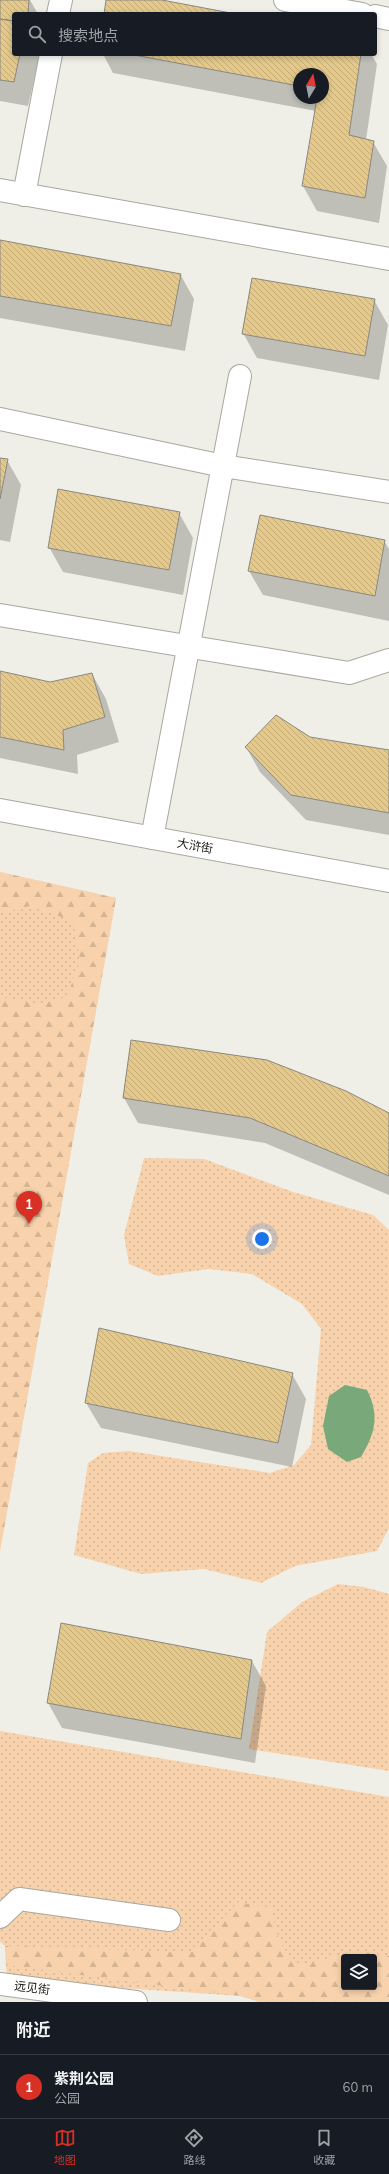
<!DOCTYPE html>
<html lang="zh">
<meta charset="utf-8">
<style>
:root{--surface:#171b24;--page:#242831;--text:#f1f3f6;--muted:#9ea1a6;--line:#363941;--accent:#d93025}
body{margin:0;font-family:Mulish,"Noto Sans SC",sans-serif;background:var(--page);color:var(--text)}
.controls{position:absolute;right:12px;bottom:12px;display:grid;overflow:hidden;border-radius:4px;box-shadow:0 2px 6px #0003}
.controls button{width:36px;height:36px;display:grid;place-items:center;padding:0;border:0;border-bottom:1px solid var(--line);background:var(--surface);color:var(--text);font:20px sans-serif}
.compass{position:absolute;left:293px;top:68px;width:36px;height:36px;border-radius:50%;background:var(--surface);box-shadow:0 2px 6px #0003;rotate:10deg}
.you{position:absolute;left:262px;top:1239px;width:14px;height:14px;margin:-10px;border:3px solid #fff;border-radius:50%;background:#1a73e8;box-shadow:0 0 0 6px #1a73e833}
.badge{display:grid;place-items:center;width:26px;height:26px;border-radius:50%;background:var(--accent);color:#fff;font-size:13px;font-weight:700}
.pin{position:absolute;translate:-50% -33px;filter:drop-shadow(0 1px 2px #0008)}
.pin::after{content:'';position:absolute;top:21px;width:14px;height:12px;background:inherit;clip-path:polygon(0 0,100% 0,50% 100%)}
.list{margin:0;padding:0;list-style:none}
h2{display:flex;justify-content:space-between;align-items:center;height:52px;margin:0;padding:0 16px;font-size:17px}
h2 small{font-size:13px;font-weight:400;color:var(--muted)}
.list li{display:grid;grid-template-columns:26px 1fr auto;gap:12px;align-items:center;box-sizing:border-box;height:64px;padding:0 16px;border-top:1px solid var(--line)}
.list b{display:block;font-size:15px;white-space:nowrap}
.list p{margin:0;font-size:13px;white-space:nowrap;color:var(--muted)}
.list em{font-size:13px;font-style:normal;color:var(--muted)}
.icon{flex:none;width:22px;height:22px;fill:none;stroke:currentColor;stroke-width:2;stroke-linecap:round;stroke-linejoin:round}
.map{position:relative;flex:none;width:389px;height:2002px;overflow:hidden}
.search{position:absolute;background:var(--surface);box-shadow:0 2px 6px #0003;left:12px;right:12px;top:12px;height:44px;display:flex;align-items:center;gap:10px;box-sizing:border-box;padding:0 14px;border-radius:4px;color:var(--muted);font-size:15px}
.sheet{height:116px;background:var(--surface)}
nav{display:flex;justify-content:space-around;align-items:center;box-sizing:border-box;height:56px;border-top:1px solid var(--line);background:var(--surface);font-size:11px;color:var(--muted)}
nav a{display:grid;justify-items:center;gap:2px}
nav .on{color:var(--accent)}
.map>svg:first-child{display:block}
</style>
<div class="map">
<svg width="389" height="2002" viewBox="0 0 389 2002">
<defs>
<pattern id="grass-dots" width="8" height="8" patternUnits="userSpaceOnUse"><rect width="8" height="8" fill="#f8d2ac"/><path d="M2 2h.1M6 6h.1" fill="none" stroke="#d4b493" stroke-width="1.8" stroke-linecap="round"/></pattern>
<pattern id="forest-firs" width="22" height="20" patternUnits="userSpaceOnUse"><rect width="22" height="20" fill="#f8d2ac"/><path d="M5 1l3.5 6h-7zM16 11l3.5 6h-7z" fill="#d4b493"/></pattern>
<pattern id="building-back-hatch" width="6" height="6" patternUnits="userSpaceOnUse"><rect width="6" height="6" fill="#e4c98b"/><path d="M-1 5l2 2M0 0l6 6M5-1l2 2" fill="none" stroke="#c3ac77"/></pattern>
</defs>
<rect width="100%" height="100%" fill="#efefe7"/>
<path fill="url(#grass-dots)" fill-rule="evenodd" d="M 0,872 L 116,898 L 0,1551 Z
M 144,1158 L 204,1159 L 293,1192 L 373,1215 L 389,1230 L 389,1528 L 377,1551 L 295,1566 L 261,1583 L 204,1569 L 141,1574 L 74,1555 L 88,1463 L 103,1453 L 129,1451 L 270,1473 L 294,1465 L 311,1445 L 321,1329 L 302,1304 L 252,1274 L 209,1269 L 158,1276 L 129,1264 L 124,1235 Z
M 338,1584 L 364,1587 L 389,1594 L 389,1771 L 249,1749 L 267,1632 L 302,1602 Z
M 0,1731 L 389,1797 L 389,2002 L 260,2002 L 240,1996 L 7,1980 L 5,1946 L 0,1942 ZM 344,1957 L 374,1957 L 374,1987 L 344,1987 Z"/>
<path fill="url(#forest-firs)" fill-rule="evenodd" d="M 0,872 L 116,898 L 0,1551 L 0,997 L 37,1004 L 67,997 L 80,960 L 73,921 L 30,906 L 0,913 Z
M 238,1902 L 271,1908 L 279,1941 L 296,1966 L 357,1951 L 389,1956 L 389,2002 L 260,2002 L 240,1996 L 6,1965 L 5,1946 L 192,1952 ZM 344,1957 L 374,1957 L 374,1987 L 344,1987 Z"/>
<path fill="#79a97a" d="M 345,1385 L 367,1390 C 380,1416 375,1433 361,1457 L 347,1462 L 328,1449 L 323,1426 L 329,1396 Z"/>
<path fill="#0003" fill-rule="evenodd" d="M 0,0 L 30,0 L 38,14 L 14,14 L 14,54 L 40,54 L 28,106 L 0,101 Z
M 103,54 L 371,54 L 377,64 L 366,140 L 373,142 L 387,166 L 379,223 L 317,211 L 303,186 L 316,111 L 113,73 ZM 299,74 L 323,74 L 323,98 L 299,98 Z
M 0,241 L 180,274 L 194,299 L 185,351 L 0,318 Z
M 374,300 L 388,325 L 379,380 L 257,358 L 243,333 Z
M 0,459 L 7,460 L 21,485 L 10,542 L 0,540 Z
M 179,513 L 193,538 L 183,595 L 63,572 L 49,547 Z
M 384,541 L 389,549 L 389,621 L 263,595 L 249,571 Z
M 0,672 L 50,683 L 92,674 L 106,699 L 119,742 L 77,755 L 78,774 L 0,758 Z
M 310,738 L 389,752 L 389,835 L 306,820 L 260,772 L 246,747 Z
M 124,1098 L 389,1114 L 389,1195 L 265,1143 L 138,1123 Z
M 292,1374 L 306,1399 L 292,1467 L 101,1428 L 86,1403 Z
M 62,1624 L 252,1661 L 266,1686 L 255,1763 L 62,1728 L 48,1703 Z"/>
<path fill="url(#building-back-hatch)" stroke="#8b8881" d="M 0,0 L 29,0 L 28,14 L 14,14 L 14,21 L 0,19 Z
M 106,0 L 162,0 L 236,14 L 104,14 Z
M 0,19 L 14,21 L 14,54 L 20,54 L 14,82 L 0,80 Z
M 129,54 L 361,54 L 349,135 L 374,141 L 365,198 L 302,186 L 317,98 L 323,98 L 323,74 L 299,74 L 299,86 Z
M 0,240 L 181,274 L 171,326 L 0,296 Z
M 252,278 L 375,299 L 365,356 L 242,334 Z
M 0,458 L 8,459 L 0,499 Z
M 58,489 L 180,512 L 169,570 L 48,548 Z
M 260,515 L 385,540 L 375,596 L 248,571 Z
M 0,671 L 50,682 L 92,673 L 105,717 L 63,730 L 64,750 L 0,737 Z
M 276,715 L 310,737 L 389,750 L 389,813 L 291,795 L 245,747 Z
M 131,1040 L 267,1060 L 346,1091 L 389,1113 L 389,1176 L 250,1118 L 123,1098 Z
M 99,1328 L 293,1373 L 278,1443 L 85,1403 Z
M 61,1623 L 252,1660 L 241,1739 L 47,1703 Z"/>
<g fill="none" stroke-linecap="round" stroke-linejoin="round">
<defs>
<path id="minor" d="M 285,0 L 362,14
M 58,14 L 61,0
M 375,16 L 389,19
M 0,190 L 389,259
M 24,195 L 51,54
M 0,419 L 223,466 L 389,492
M 0,615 L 349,673 L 389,660
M 0,810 L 389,881
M 152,838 L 240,376
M 0,1917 L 19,1899 L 169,1920
M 0,1984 L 136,2002"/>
</defs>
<use href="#minor" stroke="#a8a7a0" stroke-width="24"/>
<use href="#minor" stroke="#fff" stroke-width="22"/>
</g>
<g text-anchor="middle" stroke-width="4" stroke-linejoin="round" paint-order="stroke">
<g font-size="12" fill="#191816" stroke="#fffffe">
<text transform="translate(195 846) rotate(10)" y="4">大浒街</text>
<text transform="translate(32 1988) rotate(7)" y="4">远见街</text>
</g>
</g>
</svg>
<div class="controls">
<button><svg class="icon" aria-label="layers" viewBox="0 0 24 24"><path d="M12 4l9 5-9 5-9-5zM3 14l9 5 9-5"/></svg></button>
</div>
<svg class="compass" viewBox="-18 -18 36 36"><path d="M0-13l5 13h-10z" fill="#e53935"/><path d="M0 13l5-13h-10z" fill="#9ea1a6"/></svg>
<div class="you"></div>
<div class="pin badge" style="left:29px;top:1224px">1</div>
<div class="search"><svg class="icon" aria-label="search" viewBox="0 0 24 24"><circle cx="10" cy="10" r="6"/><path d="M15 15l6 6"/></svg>搜索地点</div>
</div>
<section class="sheet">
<h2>附近<small></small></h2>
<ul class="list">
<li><span class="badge">1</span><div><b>紫荆公园</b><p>公园</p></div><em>60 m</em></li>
</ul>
</section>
<nav>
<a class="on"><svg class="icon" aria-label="map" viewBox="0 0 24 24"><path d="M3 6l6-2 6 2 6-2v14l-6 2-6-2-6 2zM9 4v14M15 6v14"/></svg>地图</a>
<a><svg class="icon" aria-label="directions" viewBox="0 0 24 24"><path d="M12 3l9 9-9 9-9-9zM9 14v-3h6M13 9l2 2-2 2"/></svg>路线</a>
<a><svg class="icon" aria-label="saved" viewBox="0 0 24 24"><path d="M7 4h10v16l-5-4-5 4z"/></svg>收藏</a>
</nav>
